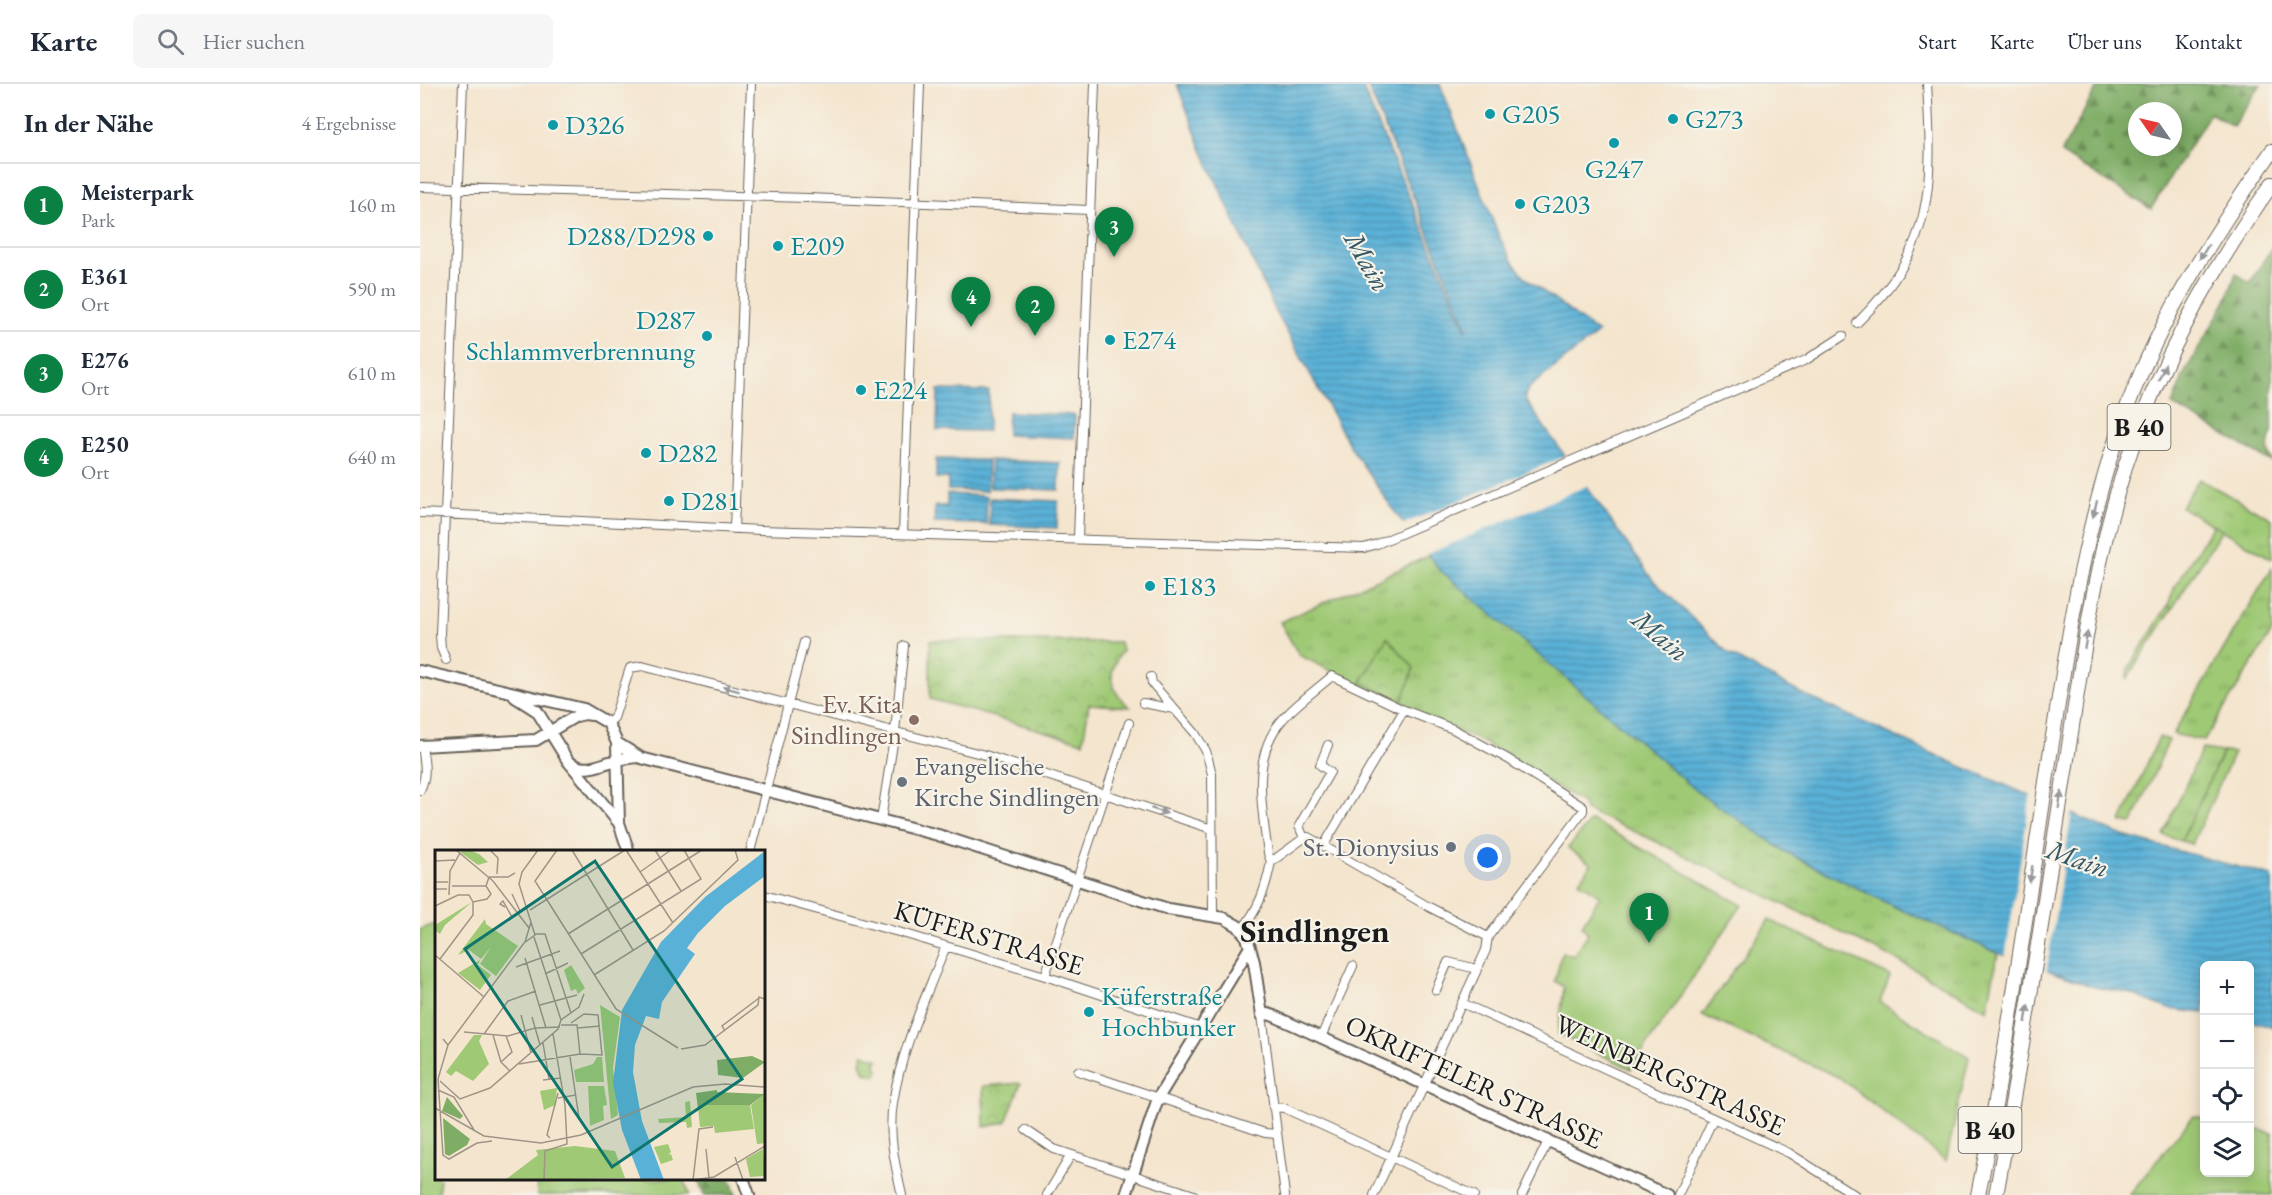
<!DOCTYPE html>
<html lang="de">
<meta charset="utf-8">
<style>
:root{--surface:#fff;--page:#f6f6f7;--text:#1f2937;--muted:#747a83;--line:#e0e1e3;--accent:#0b8043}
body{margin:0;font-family:"EB Garamond",serif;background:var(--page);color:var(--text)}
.controls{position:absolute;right:18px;bottom:18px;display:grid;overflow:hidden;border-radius:9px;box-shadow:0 3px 15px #0003}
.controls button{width:54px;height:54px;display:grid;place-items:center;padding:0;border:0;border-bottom:2px solid var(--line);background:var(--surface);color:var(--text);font:30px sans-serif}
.compass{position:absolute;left:1708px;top:18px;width:54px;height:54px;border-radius:50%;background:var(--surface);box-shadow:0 3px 15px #0003;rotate:304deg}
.you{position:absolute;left:1068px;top:774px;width:21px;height:21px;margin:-15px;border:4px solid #fff;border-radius:50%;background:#1a73e8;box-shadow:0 0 0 9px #1a73e833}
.badge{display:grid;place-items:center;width:39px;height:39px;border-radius:50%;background:var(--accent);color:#fff;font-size:20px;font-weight:700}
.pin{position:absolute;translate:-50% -50px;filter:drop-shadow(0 2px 3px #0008)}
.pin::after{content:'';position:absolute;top:32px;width:21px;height:18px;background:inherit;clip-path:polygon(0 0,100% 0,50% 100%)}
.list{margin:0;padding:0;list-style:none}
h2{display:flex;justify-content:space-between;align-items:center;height:78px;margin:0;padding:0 24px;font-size:26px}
h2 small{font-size:20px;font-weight:400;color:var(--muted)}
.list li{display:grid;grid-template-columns:39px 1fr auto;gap:18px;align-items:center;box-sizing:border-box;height:84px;padding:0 24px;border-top:2px solid var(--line)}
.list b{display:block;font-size:22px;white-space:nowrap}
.list p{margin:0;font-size:20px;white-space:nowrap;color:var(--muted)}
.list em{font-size:20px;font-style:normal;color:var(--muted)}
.icon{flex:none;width:33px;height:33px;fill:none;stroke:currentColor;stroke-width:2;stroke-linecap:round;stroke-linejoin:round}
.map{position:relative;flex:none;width:1852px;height:1111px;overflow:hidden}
header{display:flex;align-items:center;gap:36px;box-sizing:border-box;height:84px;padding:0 30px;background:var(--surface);border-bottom:2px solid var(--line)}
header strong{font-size:28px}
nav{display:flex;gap:33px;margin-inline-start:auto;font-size:21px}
.search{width:420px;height:54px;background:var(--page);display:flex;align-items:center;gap:15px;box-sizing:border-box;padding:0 21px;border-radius:9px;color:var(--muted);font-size:22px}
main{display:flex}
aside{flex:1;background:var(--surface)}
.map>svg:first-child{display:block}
</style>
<header>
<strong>Karte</strong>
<div class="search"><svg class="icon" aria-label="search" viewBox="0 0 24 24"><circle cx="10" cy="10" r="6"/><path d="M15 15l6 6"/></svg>Hier suchen</div>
<nav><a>Start</a><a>Karte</a><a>Über uns</a><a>Kontakt</a></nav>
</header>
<main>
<aside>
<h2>In der Nähe<small>4 Ergebnisse</small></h2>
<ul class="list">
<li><span class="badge">1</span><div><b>Meisterpark</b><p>Park</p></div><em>160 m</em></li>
<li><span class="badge">2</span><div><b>E361</b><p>Ort</p></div><em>590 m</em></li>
<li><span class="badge">3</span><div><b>E276</b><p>Ort</p></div><em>610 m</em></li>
<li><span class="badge">4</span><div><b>E250</b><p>Ort</p></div><em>640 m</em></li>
</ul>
</aside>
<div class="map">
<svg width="1852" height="1111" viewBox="0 0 1852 1111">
<defs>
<pattern id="grass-tufts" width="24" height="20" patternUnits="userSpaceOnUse" patternTransform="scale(1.5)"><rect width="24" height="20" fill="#9fc975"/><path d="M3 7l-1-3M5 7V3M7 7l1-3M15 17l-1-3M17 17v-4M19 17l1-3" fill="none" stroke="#88ac65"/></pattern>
<pattern id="forest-firs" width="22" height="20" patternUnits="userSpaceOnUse" patternTransform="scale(1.5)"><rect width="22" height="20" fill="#7fad66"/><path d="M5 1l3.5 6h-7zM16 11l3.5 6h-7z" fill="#678c53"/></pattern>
<pattern id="park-crowns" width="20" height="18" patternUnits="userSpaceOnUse" patternTransform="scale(1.5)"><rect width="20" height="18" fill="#9fc975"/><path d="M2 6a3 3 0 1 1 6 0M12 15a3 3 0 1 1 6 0" fill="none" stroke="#88ac65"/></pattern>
<pattern id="water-rules" width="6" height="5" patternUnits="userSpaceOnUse" patternTransform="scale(1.5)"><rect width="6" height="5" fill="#5ab1d7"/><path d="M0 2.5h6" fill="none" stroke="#4a8fae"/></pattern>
</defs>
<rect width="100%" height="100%" fill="#f7f3e8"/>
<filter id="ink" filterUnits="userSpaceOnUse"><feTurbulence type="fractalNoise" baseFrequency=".0167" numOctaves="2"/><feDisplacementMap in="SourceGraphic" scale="12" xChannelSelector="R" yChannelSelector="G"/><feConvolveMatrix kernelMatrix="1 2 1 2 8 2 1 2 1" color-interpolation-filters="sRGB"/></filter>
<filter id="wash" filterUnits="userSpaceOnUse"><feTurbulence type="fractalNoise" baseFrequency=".008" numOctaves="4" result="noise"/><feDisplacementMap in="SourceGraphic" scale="24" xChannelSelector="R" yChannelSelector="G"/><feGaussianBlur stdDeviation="1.35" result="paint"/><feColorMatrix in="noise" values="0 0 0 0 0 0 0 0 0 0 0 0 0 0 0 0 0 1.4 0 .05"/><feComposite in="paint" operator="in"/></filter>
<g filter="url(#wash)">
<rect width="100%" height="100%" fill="#f4e5ce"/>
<path fill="url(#grass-tufts)" stroke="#5e7248" stroke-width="1.5" d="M 1779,395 L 1852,435 L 1852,475 L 1761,423 Z
M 1009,472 L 1020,486 L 1279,708 L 1366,768 L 1473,822 L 1578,869 L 1567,926 L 1481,878 L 1231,755 L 1165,726 L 1163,719 L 1065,659 L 983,623 L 879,571 L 860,538 Z
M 1852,484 L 1852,548 L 1784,657 L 1753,650 Z
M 1748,521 L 1752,525 L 1706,596 L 1708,585 Z
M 1739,653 L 1749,656 L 1712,740 L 1701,738 Z
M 1782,665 L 1803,668 L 1761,757 L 1743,751 Z"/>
<path fill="url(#forest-firs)" stroke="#4e6441" stroke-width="1.5" fill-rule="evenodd" d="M 1679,0 L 1841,0 L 1813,42 L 1790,29 L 1731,125 L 1641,69 ZM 1717,27 L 1753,27 L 1753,63 L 1717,63 Z
M 1852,163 L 1852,348 C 1847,361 1847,365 1852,378 L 1752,321 L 1764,290 L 1807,215 L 1816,189 L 1830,199 Z
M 278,1095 L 310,1095 L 316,1111 L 284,1111 Z"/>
<path fill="url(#park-crowns)" stroke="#5e7248" stroke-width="1.5" d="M 967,553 L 994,584 L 982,618 L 941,598 Z
M 510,556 L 700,558 L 702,567 C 686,589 689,606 710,623 L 669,620 L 663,658 L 510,615 Z
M 443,970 L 458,975 L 456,982 L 459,987 L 456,992 L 445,989 L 441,979 Z
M 601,999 L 586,1038 L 564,1043 L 563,1002 Z"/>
<path fill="#9fc975" stroke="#5e7248" stroke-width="1.5" d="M 1793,441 L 1802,446 L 1752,525 L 1748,521 L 1755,502 Z
M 1803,668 L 1814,669 L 1772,760 L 1761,757 Z
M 1171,736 L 1322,821 L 1211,985 L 1138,950 L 1144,903 L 1135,897 L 1142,868 L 1153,872 L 1168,850 L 1162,841 L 1180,812 L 1159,797 L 1171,780 L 1148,764 Z
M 1349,836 L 1470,892 L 1460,918 L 1549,973 L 1526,1077 L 1420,994 L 1282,931 Z
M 16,840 L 16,1094 L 20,1095 L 18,1111 L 0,1111 L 0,845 Z
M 1773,1032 L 1784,1034 L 1784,1088 L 1830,1088 L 1830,1044 L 1852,1049 L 1852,1111 L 1709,1111 Z
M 118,1094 L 137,1095 L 139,1098 L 150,1094 L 264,1095 L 269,1111 L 117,1111 Z"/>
<path fill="url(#water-rules)" stroke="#3b667a" stroke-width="1.5" d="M 757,0 L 941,0 L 1046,246 L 1047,244 L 947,0 L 1020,0 L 1078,150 L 1092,177 L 1106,194 L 1178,249 L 1110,303 L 1105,311 L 1106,317 L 1232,495 L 1310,571 L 1382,610 L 1527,676 L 1703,752 L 1852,792 L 1852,943 L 1830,937 L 1830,882 L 1784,882 L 1784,929 L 1749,925 L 1706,908 L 1678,904 L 1578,869 L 1473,822 L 1366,768 L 1278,708 L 1020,486 L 974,427 L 930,362 L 856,228 L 782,66 Z
M 518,306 L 569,307 L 568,347 L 517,346 Z
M 588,328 L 655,331 L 654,354 L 587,351 Z
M 516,375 L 568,376 L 567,407 L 528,406 L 528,394 L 516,394 Z
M 571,376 L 640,379 L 639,406 L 570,404 Z
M 527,410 L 567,412 L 566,440 L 514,439 L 515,422 L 527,422 Z
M 570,414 L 638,417 L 637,444 L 569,441 Z"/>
<path fill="#f4e5ce" d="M 1148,371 L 1169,401 L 1005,471 L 981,441 Z
M 1611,709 L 1652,727 L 1626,889 L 1585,874 Z"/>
</g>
<g filter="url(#ink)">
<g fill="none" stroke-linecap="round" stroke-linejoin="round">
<defs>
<path id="street" d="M 0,103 L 388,114 L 669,126
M 1437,239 C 1515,162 1513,103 1507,0
M 0,429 L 341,446 L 944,464 L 957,460 L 1386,276 L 1423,252
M 314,445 L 331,0
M 483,450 L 500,0
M 658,454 L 675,0
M 26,576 L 21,564 L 20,550 L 43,0
M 731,593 L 732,599 L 775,649 L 786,667 L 792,690 L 793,831
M 723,619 L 754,625
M 188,639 L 194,634 L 210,584 L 222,582 L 565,671 L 792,745
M 0,706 C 8,691 4,677 2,662
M 461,736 L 475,647 L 484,562
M 884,754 L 879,742 L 910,688 L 900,681 L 908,661
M 904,761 L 984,626
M 330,768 L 384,558
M 851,778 L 848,769 C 842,725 830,671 863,635 C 877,619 896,606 912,592 L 984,626 L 1033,645 L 1088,675 L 1163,723 L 1163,727 L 1068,853 L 1066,866 L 954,1111
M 344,811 L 489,851 L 625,892 L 781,944
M 822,845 C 839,825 846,803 851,778 L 884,754 L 888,753 L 1009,823 L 1068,853
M 625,892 L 709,639
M 1016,906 L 1028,878 L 1057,885
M 1042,919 L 1369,1069 L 1435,1111
M 842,931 L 865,1111
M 901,953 L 933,882
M 658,987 L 845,1049 L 857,1050
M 853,1023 L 864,1024 L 1054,1111
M 606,1046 L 634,1065 L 774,1111
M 482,1111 C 475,1081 468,1050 473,1019 C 481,965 506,913 526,862
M 627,1111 L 651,1071
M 1102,1111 L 1128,1057
M 1258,1111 L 1293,1035"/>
<path id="secondary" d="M 0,587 L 164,625 L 188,639 L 197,659 L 199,739 L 209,768
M 95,613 L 117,627 L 148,677 L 199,739
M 197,659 L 221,674 L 518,751 L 748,825 L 804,834 L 818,842 L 827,853 L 834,878 L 842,931 L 848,930 L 854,932 L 1247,1111
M 0,662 L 116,656 L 156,632 L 165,630 L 172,631
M 151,679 C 167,690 181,679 198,676 C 204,674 211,674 218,673
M 323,1094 L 329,1111
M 706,1111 L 738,1014 L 830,863"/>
<path id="highway" d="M 1558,1111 C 1588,963 1608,814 1631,665 C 1649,548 1666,432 1708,321 C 1743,229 1796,147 1852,67
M 1576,1111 C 1603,966 1624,820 1647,675 C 1662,577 1675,477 1705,383 C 1738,280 1790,188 1852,100"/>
</defs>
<use href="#street" stroke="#68625a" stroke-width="10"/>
<use href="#secondary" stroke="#68625a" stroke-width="14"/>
<use href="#highway" stroke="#68625a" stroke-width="16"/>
<use href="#street" stroke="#fff" stroke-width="8"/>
<use href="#secondary" stroke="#fff" stroke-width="10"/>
<use href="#highway" stroke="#fff" stroke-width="14"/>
</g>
<defs><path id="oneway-solid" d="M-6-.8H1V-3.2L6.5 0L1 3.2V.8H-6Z" transform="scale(1.5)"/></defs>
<g fill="#999">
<use href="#oneway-solid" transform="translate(1784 168) rotate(122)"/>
<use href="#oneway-solid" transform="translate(1742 288) rotate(-66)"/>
<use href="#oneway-solid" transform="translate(1675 425) rotate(104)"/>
<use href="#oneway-solid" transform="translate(1666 556) rotate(-80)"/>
<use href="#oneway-solid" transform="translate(311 605) rotate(-165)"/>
<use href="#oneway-solid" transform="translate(1640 716) rotate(-81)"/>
<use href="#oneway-solid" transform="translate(739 727) rotate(18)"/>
<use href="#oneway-solid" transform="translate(1611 790) rotate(99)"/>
<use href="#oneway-solid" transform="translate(1607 930) rotate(-81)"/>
</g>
</g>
<g fill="#0f9aa8" stroke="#f7f3e8" stroke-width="2">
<circle cx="1070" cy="30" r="6"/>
<circle cx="1253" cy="35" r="6"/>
<circle cx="133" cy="41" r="6"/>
<circle cx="1194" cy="59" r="6"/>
<circle cx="1100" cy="120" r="6"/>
<circle cx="288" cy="152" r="6"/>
<circle cx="358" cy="162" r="6"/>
<circle cx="287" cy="252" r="6"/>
<circle cx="690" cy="256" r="6"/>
<circle cx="441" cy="306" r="6"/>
<circle cx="226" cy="369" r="6"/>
<circle cx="249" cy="417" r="6"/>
<circle cx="730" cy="502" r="6"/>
<circle cx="669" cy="928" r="6"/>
</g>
<circle fill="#8d6e63" stroke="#f7f3e8" stroke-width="2" cx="494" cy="636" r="6"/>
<g fill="#6b7280" stroke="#f7f3e8" stroke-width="2">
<circle cx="482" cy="698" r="6"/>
<circle cx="1031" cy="763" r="6"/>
</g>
<g text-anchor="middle" stroke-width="4.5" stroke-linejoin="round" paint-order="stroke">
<g fill="#f7f3e8" stroke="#5e5c59" stroke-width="1.5">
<rect x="1687.5" y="320" width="63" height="46" rx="4.5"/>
<rect x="1538.5" y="1023" width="63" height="46" rx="4.5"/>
</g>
<g font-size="26" font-weight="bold" fill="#1c1c1c">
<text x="1719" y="352">B 40</text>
<text x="1570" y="1055">B 40</text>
</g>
<g font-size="27" fill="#0d838f" stroke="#f7f3e8" text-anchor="start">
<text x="1082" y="39">G205</text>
<text x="1265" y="44">G273</text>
<text x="145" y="50">D326</text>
<text x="1194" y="94" text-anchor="middle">G247</text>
<text x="1112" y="129">G203</text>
<text x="276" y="161" text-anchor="end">D288/D298</text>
<text x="370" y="171">E209</text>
<text x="275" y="245" text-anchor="end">D287<tspan x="275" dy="31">Schlammverbrennung</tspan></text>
<text x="702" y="265">E274</text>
<text x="453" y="315">E224</text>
<text x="238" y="378">D282</text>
<text x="261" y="426">D281</text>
<text x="742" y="511">E183</text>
<text x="681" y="921">Küferstraße<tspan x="681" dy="31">Hochbunker</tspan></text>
</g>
<g font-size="27" fill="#785e54" stroke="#f7f3e8" text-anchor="end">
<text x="482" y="629">Ev. Kita<tspan x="482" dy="31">Sindlingen</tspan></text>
</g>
<g font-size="27" fill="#5b616d" stroke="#f7f3e8" text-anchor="start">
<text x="494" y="691">Evangelische<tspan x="494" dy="31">Kirche Sindlingen</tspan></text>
<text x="1019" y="772" text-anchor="end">St. Dionysius</text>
</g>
<g font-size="27" fill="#1c1c1c" stroke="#f7f3e8">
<text transform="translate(569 854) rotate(17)" y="9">KÜFERSTRASSE</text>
<text transform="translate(1250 991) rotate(25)" y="9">WEINBERGSTRASSE</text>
<text transform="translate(1054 998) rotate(25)" y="9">OKRIFTELER STRASSE</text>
</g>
<g font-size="28" font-style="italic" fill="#355867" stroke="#f7f3e8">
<text transform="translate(948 177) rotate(60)" y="10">Main</text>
<text transform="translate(1241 551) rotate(40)" y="10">Main</text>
<text transform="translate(1658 774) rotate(19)" y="10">Main</text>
</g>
<g font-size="33" font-weight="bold" fill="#1c1c1c" stroke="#f7f3e8">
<text x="895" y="858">Sindlingen</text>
</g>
</g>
<g transform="translate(15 766)">
<rect width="330" height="330" fill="#f4e5ce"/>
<path d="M 165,155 L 185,167 L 178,218 L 183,265 L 176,269 ZM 330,244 L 330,293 L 322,294 L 316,255 ZM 255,251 L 257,277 L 252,278 L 251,272 L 224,273 L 223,269 L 251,267 L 250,252 ZM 233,294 L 236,302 L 233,305 L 236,304 L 238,310 L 226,314 L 219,297 Z" fill="#9fc975"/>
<path d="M 317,206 L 330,212 L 308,228 L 283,225 L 282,210 ZM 282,240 L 282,242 L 330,244 L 315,255 L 274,255 L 263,259 L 261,243 ZM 12,247 L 28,266 L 25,269 L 7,261 ZM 8,268 L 35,289 L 32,295 L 14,306 L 10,304 Z" fill="#7fad66"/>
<path d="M 39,185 L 47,185 L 44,191 L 54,214 L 38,231 L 21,221 L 16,226 L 11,222 ZM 274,255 L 315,255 L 319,279 L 280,283 L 279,276 L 265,277 L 263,258 Z" fill="#9fc975"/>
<path d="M 34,0 L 44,4 L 53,12 L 43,15 L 25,2 ZM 37,52 L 10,75 L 5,84 L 1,81 L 0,75 ZM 136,115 L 150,138 L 143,144 L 141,139 L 136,141 L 129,120 Z" fill="#9fc975"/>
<path d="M 50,69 L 51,74 L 83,96 L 61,126 L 45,114 L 56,97 L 46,109 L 34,100 L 23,105 ZM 45,110 L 43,115 L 56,125 L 45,140 L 23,123 ZM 162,207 L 167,207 L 169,232 L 141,232 L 139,220 L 158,214 ZM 153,236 L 169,236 L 172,255 L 168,256 L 169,270 L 155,276 ZM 122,238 L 120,255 L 109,260 L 105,241 ZM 140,296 L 180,301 L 190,328 L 70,330 L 103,305 L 101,300 ZM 328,299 L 330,326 L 315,327 L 311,309 Z" fill="#9fc975"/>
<path d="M 330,1 L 330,26 L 290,56 L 263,83 L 252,98 L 260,104 L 227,152 L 224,169 L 211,166 L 200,195 L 198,222 L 207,271 L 229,330 L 206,330 L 187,280 L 178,233 L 187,160 L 226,92 L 270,47 Z" fill="#5ab1d7"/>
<path fill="none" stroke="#9e9587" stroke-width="1.5" d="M 21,0 L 58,31 L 94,78M 55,0 L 63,8 L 62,24M 122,0 L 100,31 L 181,159 L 243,198M 137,0 L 198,100M 191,0 L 238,73M 220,0 L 246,41M 0,11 L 20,10M 205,22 L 236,0M 54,27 L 73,27 L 80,23M 17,36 L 51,36M 12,39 L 0,39 L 0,32 L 13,32M 77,44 L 85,61M 14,45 L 15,21 L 25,3M 0,56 L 23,45 L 34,45 L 38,52 L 52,49 L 56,44 L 51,36 L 54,27M 70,57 L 65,54 L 68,51 L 77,67 L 83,64M 95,60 L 190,0M 100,84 L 110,84 L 136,163M 133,84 L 267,0M 99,87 L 126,170M 90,92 L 96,72M 146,104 L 266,29 L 249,0M 0,105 L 49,147M 90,108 L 111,178M 5,109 L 38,65 L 38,52M 81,117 L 125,101M 110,124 L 133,113M 159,125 L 229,81 L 303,10 L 300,0M 105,155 L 142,145M 86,165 L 96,203M 97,167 L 105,195M 126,175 L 142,175 L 145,204M 143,178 L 165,176M 290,181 L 287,176 L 324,148M 29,182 L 73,186 L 100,178 L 125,177M 49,184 L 73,151 L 101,141M 58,185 L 66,212 L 75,221M 8,189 L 13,195 L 89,93 L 100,85 L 84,34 L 87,22 L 103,0M 108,193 L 114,229M 13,195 L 3,229 L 8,305 L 14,309 L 42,293 L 57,291M 246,199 L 270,195 L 323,155 L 324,147 L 330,149M 135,207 L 144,268M 66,212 L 77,202 L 71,186M 84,214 L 145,204 L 167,205 L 163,165 L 149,164 L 136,173M 108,230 L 126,228M 5,231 L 25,249 L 55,238 L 123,179 L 126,170 L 144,157 L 149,144M 3,240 L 19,247 L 39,280M 123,248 L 141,245M 0,258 L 49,286 L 106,293 L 146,285 L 258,237 L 290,234 L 330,237M 115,288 L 112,285 L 123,243M 271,299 L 274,328M 300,307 L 308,330M 109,330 L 110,301 L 132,294 L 130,255 L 118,184M 258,330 L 279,327 L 330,296M 258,330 L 264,279 L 278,277"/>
<path fill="#0f766e" fill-opacity="0.15" stroke="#0f766e" stroke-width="3" d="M 160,11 L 307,229 L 177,317 L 30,99 Z"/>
<rect width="330" height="330" fill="none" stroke="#1c1c1c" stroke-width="3"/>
</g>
</svg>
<div class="controls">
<button>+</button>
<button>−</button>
<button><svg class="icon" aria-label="locate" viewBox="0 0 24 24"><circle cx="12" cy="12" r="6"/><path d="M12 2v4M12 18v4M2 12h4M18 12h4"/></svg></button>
<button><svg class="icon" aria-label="layers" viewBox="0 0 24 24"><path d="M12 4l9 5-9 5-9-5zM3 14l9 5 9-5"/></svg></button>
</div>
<svg class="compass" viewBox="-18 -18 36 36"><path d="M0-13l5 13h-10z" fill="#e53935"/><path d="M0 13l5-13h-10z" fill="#747a83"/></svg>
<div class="you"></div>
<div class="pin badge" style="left:1229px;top:859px">1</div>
<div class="pin badge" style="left:615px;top:252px">2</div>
<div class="pin badge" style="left:694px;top:173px">3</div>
<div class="pin badge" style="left:551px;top:243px">4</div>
</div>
</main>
